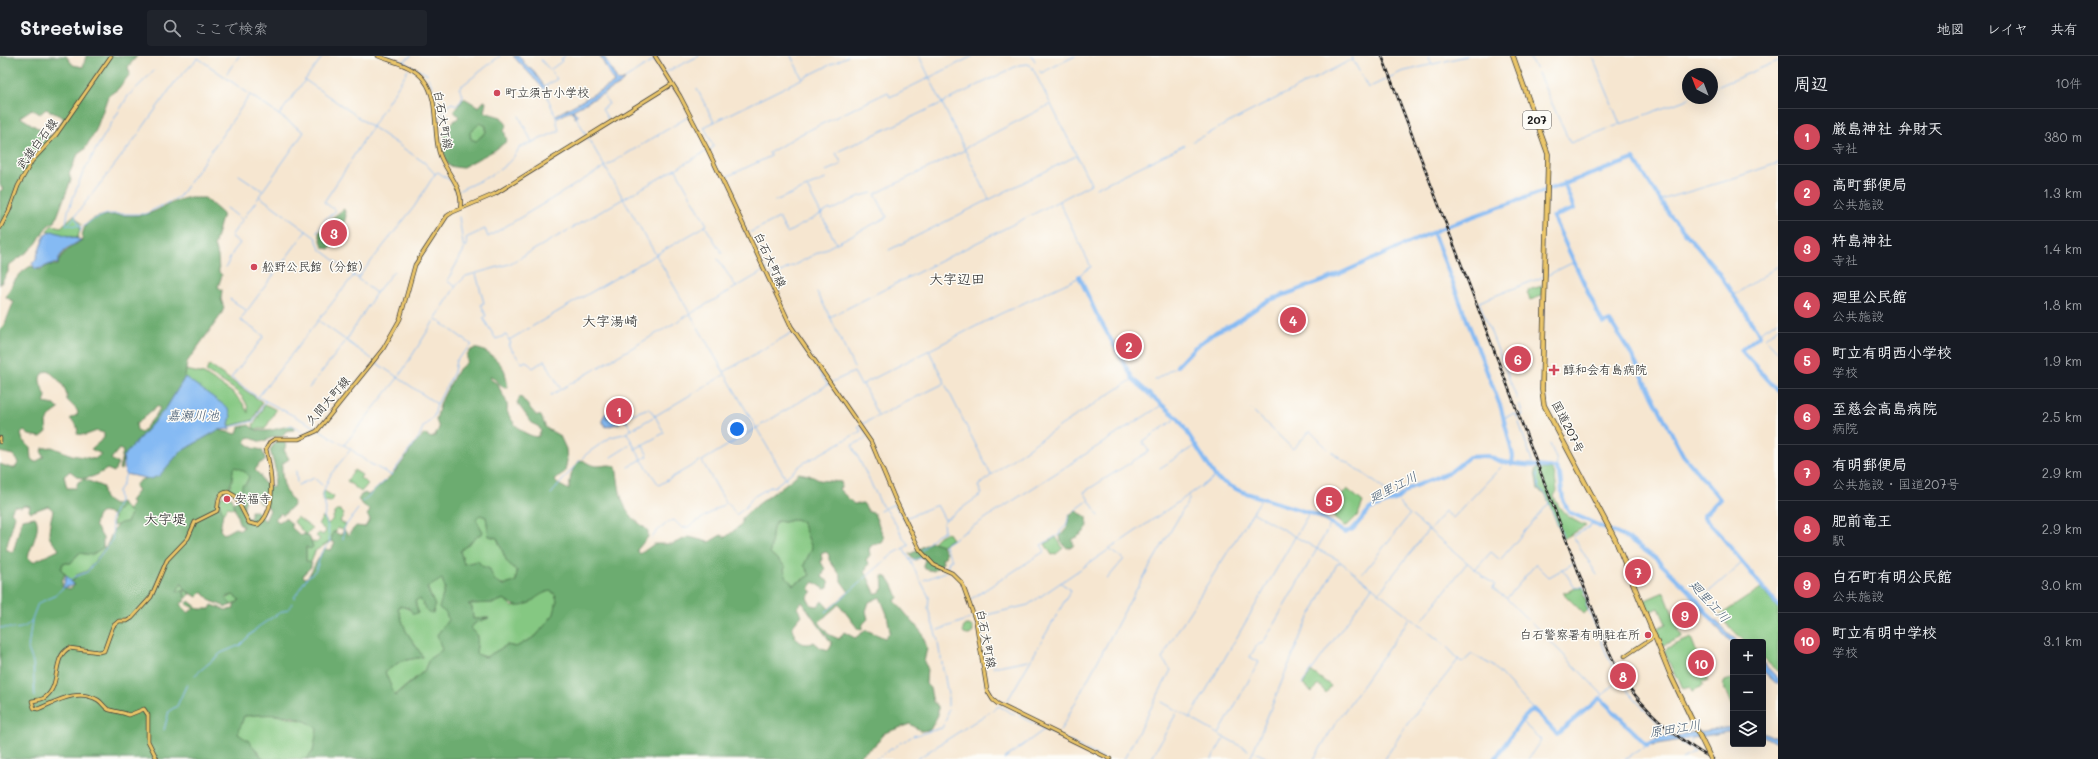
<!DOCTYPE html>
<html lang="ja">
<meta charset="utf-8">
<style>
:root{--surface:#171b24;--page:#20242c;--text:#f1f3f6;--muted:#9ea1a6;--line:#363941;--accent:#d1495b}
body{margin:0;font-family:Mali,"Klee One",sans-serif;background:var(--page);color:var(--text)}
.controls{position:absolute;right:12px;bottom:12px;display:grid;overflow:hidden;border-radius:4px;box-shadow:0 4px 16px #0002}
.controls button{width:36px;height:36px;display:grid;place-items:center;padding:0;border:0;border-bottom:1px solid var(--line);background:var(--surface);color:var(--text);font:20px sans-serif}
.compass{position:absolute;left:1682px;top:12px;width:36px;height:36px;border-radius:50%;background:var(--surface);box-shadow:0 4px 16px #0002;rotate:318deg}
.you{position:absolute;left:737px;top:373px;width:14px;height:14px;margin:-10px;border:3px solid #fff;border-radius:50%;background:#1a73e8;box-shadow:0 0 0 6px #1a73e833}
.badge{display:grid;place-items:center;width:26px;height:26px;border-radius:50%;background:var(--accent);color:#fff;font-size:13px;font-weight:700}
.pin{position:absolute;translate:-50% -50%;border:2px solid #fff;box-shadow:0 1px 4px #0006}
.list{margin:0;padding:0;list-style:none}
h2{display:flex;justify-content:space-between;align-items:center;height:52px;margin:0;padding:0 16px;font-size:17px}
h2 small{font-size:13px;font-weight:400;color:var(--muted)}
.list li{display:grid;grid-template-columns:26px 1fr auto;gap:12px;align-items:center;box-sizing:border-box;height:56px;padding:0 16px;border-top:1px solid var(--line)}
.list b{display:block;font-size:15px;white-space:nowrap}
.list p{margin:0;font-size:13px;white-space:nowrap;color:var(--muted)}
.list em{font-size:13px;font-style:normal;color:var(--muted)}
.icon{flex:none;width:22px;height:22px;fill:none;stroke:currentColor;stroke-width:2;stroke-linecap:round;stroke-linejoin:round}
.map{position:relative;flex:none;width:1778px;height:703px;overflow:hidden}
header{display:flex;align-items:center;gap:24px;box-sizing:border-box;height:56px;padding:0 20px;background:var(--surface);border-bottom:1px solid var(--line)}
header strong{font-size:19px}
nav{display:flex;gap:22px;margin-inline-start:auto;font-size:14px}
.search{width:280px;height:36px;background:var(--page);display:flex;align-items:center;gap:10px;box-sizing:border-box;padding:0 14px;border-radius:4px;color:var(--muted);font-size:15px}
main{display:flex}
aside{flex:1;background:var(--surface)}
.map>svg:first-child{display:block}
</style>
<header>
<strong>Streetwise</strong>
<div class="search"><svg class="icon" aria-label="search" viewBox="0 0 24 24"><circle cx="10" cy="10" r="6"/><path d="M15 15l6 6"/></svg>ここで検索</div>
<nav><a>地図</a><a>レイヤ</a><a>共有</a></nav>
</header>
<main>
<div class="map">
<svg width="1778" height="703" viewBox="0 0 1778 703">
<rect width="100%" height="100%" fill="#fdfcf7"/>
<filter id="ink" filterUnits="userSpaceOnUse"><feTurbulence type="fractalNoise" baseFrequency=".025" numOctaves="2"/><feDisplacementMap in="SourceGraphic" scale="8" xChannelSelector="R" yChannelSelector="G"/><feConvolveMatrix kernelMatrix="1 2 1 2 8 2 1 2 1" color-interpolation-filters="sRGB"/></filter>
<filter id="wash" filterUnits="userSpaceOnUse"><feTurbulence type="fractalNoise" baseFrequency=".012" numOctaves="4" result="noise"/><feDisplacementMap in="SourceGraphic" scale="16" xChannelSelector="R" yChannelSelector="G"/><feGaussianBlur stdDeviation="0.9" result="paint"/><feColorMatrix in="noise" values="0 0 0 0 0 0 0 0 0 0 0 0 0 0 0 0 0 1.4 0 .05"/><feComposite in="paint" operator="in"/></filter>
<g filter="url(#wash)">
<rect width="100%" height="100%" fill="#f6e6d0"/>
<path fill="#85c882" stroke="#50724f" d="M 480,67 L 486,70 L 486,76 L 476,85 L 471,83 L 470,77 Z
M 74,159 L 81,168 L 78,182 L 46,175 L 52,169 L 61,171 Z
M 334,172 L 337,173 L 338,180 L 334,185 L 329,186 L 326,178 Z
M 1542,230 L 1542,240 L 1530,244 L 1527,237 L 1529,236 L 1528,234 Z
M 209,309 L 262,346 L 253,364 L 230,370 L 229,368 L 230,364 L 185,321 L 186,314 L 204,318 L 233,337 L 242,346 L 248,357 C 250,338 220,325 206,316 Z
M620 351a5 5 0 1 1 10 0a5 5 0 1 1-10 0Z
M 265,348 L 276,354 L 265,373 L 254,373 L 253,368 L 255,367 Z
M 235,411 L 244,415 L 249,421 L 238,442 L 235,437 L 228,434 L 231,430 L 233,412 Z
M 1536,413 L 1550,413 L 1554,416 L 1557,435 L 1554,440 C 1559,456 1570,463 1586,470 L 1563,483 L 1546,439 L 1538,434 L 1535,414 Z
M 354,414 L 362,419 L 360,422 L 368,428 L 361,436 L 347,425 Z
M 1347,433 L 1363,446 L 1358,459 L 1348,469 L 1344,470 L 1334,462 L 1334,456 L 1330,453 Z
M 324,435 L 334,441 L 331,446 L 324,445 L 322,440 Z
M 224,439 L 231,441 L 234,453 L 228,451 L 223,457 L 219,448 L 220,442 Z
M 123,449 L 131,458 L 127,466 L 113,470 L 114,459 Z
M 336,454 L 340,454 L 344,458 L 340,465 L 346,469 L 343,474 L 337,472 L 336,476 L 333,476 L 331,485 L 315,495 L 311,507 L 306,505 L 306,490 L 310,492 L 313,491 L 311,485 L 316,487 L 320,483 L 316,480 L 319,477 L 323,479 L 326,475 L 318,468 L 323,461 L 328,468 L 332,464 Z
M 480,459 L 486,461 L 489,480 L 497,482 L 507,506 L 517,515 L 516,525 C 497,535 489,519 478,505 L 464,508 L 460,495 L 483,476 L 476,463 Z
M 297,461 L 312,472 L 306,479 L 294,466 Z
M 796,463 L 802,466 L 812,492 L 804,509 L 810,519 L 793,530 L 786,520 L 784,513 L 786,511 L 770,497 L 773,471 L 777,465 L 784,466 Z
M 947,476 L 952,483 L 942,489 L 933,486 L 939,480 Z
M 1056,481 L 1063,492 L 1056,498 L 1052,499 L 1045,488 Z
M 103,491 L 106,491 L 87,515 L 76,519 L 72,526 L 61,513 L 63,507 L 71,507 L 79,497 C 89,499 95,498 103,491 Z
M 442,522 L 445,532 L 442,542 L 448,564 L 437,579 L 443,594 L 429,603 L 424,615 L 394,640 L 385,616 L 401,605 L 423,601 L 406,575 L 398,553 L 399,549 L 418,557 L 415,544 L 420,543 L 428,557 L 435,550 L 427,531 Z
M 182,527 L 185,534 L 190,538 L 186,543 L 184,535 L 176,535 Z
M 1582,530 L 1585,536 L 1583,538 L 1587,547 L 1585,548 L 1588,554 L 1584,558 L 1563,537 Z
M 1761,532 L 1778,553 L 1778,616 L 1763,602 L 1763,586 L 1745,586 L 1719,560 Z
M 550,535 L 555,538 L 557,544 L 554,558 L 536,580 L 516,591 L 507,589 L 486,601 L 476,598 L 478,580 L 471,572 L 475,567 L 487,562 L 473,563 L 472,551 L 468,548 L 494,547 L 504,543 L 513,551 L 530,547 L 541,537 Z
M 1664,536 L 1682,581 L 1661,590 L 1655,573 L 1666,568 L 1659,552 L 1648,556 L 1643,545 Z
M 233,539 L 240,544 L 232,549 L 226,543 Z
M963 574a5 5 0 1 1 10 0a5 5 0 1 1-10 0Z
M 1691,582 L 1708,625 L 1702,627 L 1703,630 L 1692,635 L 1690,631 L 1683,633 L 1678,621 L 1675,620 L 1664,595 L 1667,592 Z
M 1312,616 L 1331,630 L 1326,637 L 1319,629 L 1312,636 L 1303,628 Z
M 1733,622 L 1733,653 L 1723,629 L 1725,625 Z
M 271,658 L 310,666 L 318,673 L 313,696 L 305,703 L 263,703 L 258,695 L 238,678 L 244,660 Z"/>
<path fill="#6cac70" stroke="#446446" fill-rule="evenodd" d="M 0,0 L 66,0 L 73,9 L 83,11 L 86,0 L 137,0 L 128,11 L 130,18 L 118,33 L 108,40 L 96,74 L 84,94 L 78,98 L 69,118 L 71,124 L 55,166 C 44,169 42,180 36,188 C 29,196 17,203 8,210 L 8,216 L 0,229 L 0,135 L 3,133 L 0,129 ZM 32,53 L 40,58 L 46,53 L 64,62 L 52,81 L 20,61 Z
M 464,42 L 479,51 L 484,45 L 486,46 L 484,56 L 501,61 L 507,69 L 504,74 L 507,85 L 495,94 L 461,112 L 449,110 C 441,98 442,85 447,71 L 459,61 L 454,55 ZM 480,67 L 486,70 L 486,76 L 476,85 L 471,83 L 470,77 Z
M 186,142 L 205,142 L 223,158 L 214,190 L 218,200 L 219,216 L 222,219 L 218,231 L 222,234 L 221,243 L 224,252 L 221,259 L 187,306 L 185,321 L 167,351 L 123,401 L 121,414 L 119,413 L 123,395 L 119,393 L 111,403 L 118,408 L 114,416 L 107,413 C 100,418 87,425 78,421 C 75,419 73,417 70,415 L 64,420 L 67,432 L 76,432 L 78,426 L 84,423 L 103,431 C 103,442 105,444 114,449 L 121,446 L 123,449 L 114,459 C 102,456 98,453 95,469 L 103,482 L 103,491 L 92,499 L 79,497 L 71,507 L 63,507 L 61,513 L 65,518 L 62,525 L 62,531 L 70,533 L 75,529 L 72,526 C 78,516 80,520 87,515 C 89,513 104,493 106,490 C 113,480 112,466 127,466 L 131,458 L 128,454 L 132,448 L 130,445 L 138,435 L 135,430 C 139,424 143,422 150,423 L 166,412 L 180,396 L 218,374 L 237,378 L 239,371 L 249,369 C 262,382 277,370 293,370 L 294,374 L 286,375 L 283,380 L 274,381 L 261,386 L 248,381 L 245,386 L 253,392 L 262,394 L 265,401 L 265,405 L 260,407 L 255,414 L 260,419 L 263,426 L 273,432 L 276,416 L 270,394 L 276,385 L 284,385 L 286,390 L 284,394 L 289,403 L 282,408 C 281,421 284,437 294,446 L 292,451 L 283,459 L 281,457 L 275,463 L 279,466 L 285,462 L 291,467 L 292,472 L 301,480 L 304,478 L 310,482 L 313,491 L 310,493 L 306,491 L 306,505 L 311,507 L 311,511 L 303,519 L 304,522 L 308,521 L 324,493 L 331,494 L 335,487 L 331,485 L 333,476 L 341,479 L 344,474 L 348,479 L 356,470 L 365,471 L 370,463 L 367,459 L 370,455 L 358,444 L 361,439 L 365,437 L 368,439 C 380,431 393,419 401,408 C 409,398 414,386 425,378 L 431,382 L 435,380 L 439,372 L 436,364 L 441,345 L 457,315 L 467,306 L 467,299 L 471,294 C 481,288 502,306 505,316 C 506,321 507,326 508,331 L 504,332 L 491,320 L 490,323 L 498,328 C 501,339 509,344 507,355 C 512,368 524,380 538,381 L 541,375 L 539,371 L 532,367 L 517,347 L 520,340 L 536,359 L 541,360 L 546,372 L 560,380 L 566,393 L 567,405 L 565,415 L 562,419 L 554,424 L 558,428 L 569,434 C 570,423 571,408 583,404 C 598,416 606,405 616,411 C 620,431 618,446 634,463 C 639,468 644,470 648,475 L 648,481 L 637,494 L 640,498 L 654,488 L 672,488 L 689,481 L 709,486 L 721,479 L 726,481 L 742,468 L 742,462 C 760,445 781,433 799,417 L 809,419 L 819,424 L 841,426 L 842,430 L 839,433 L 854,448 L 863,447 L 869,456 L 874,457 L 884,482 L 882,487 L 872,489 L 869,493 L 870,499 L 866,504 L 869,507 L 865,515 L 875,537 L 879,537 L 883,532 L 882,520 C 892,521 894,533 898,541 L 895,545 L 922,577 L 927,592 L 924,606 L 927,611 L 926,628 L 930,632 L 933,646 L 938,650 L 938,659 L 930,674 L 921,675 L 910,668 L 882,678 L 880,685 L 857,702 L 849,703 L 305,703 L 313,696 L 317,673 C 300,656 267,658 244,660 L 238,678 L 249,685 L 263,703 L 0,703 L 0,408 L 11,412 L 15,412 L 19,406 L 13,399 L 0,396 L 0,274 C 7,267 9,255 14,246 L 6,241 C 12,228 18,217 31,210 L 40,214 L 49,209 L 58,209 C 58,198 74,190 82,184 C 82,148 126,163 147,158 C 160,154 172,145 186,142 ZM 48,315 C 57,321 68,332 67,344 L 77,354 L 78,358 L 70,363 C 75,367 79,370 77,378 L 86,379 L 97,375 L 104,377 L 104,382 L 91,393 L 101,398 L 95,403 L 72,399 L 52,391 L 43,392 L 41,395 L 44,401 L 35,406 L 31,403 L 30,391 L 23,385 L 21,378 L 24,375 L 29,379 L 41,381 L 47,376 L 46,366 L 52,358 L 59,353 L 55,349 L 44,347 L 46,340 C 43,332 33,319 48,315 ZM 157,350 L 160,352 L 156,359 L 141,377 L 137,374 L 136,368 ZM 235,411 L 244,415 L 249,421 L 246,428 L 242,429 L 242,433 L 238,436 L 239,441 L 233,447 L 239,467 L 243,471 L 241,474 L 235,472 L 224,478 L 220,474 L 223,457 L 217,441 L 220,436 C 233,432 232,425 233,413 ZM 254,439 L 260,448 L 264,446 L 270,454 L 265,465 L 257,455 L 251,455 L 251,461 L 248,463 L 243,454 L 247,440 ZM 24,449 L 30,450 L 29,454 L 31,456 L 48,450 L 53,454 C 52,461 46,478 51,484 C 53,488 57,489 59,494 L 33,506 L 28,501 C 31,490 42,471 35,461 L 22,463 L 13,497 L 6,493 L 15,460 L 11,456 L 14,450 L 21,451 ZM 480,459 L 486,461 L 489,480 L 497,482 L 507,506 L 517,515 L 516,525 C 501,533 494,528 490,513 L 482,510 L 478,505 L 464,508 L 460,495 L 483,476 L 476,463 ZM 796,463 L 802,466 L 812,492 L 804,509 L 810,519 L 793,529 L 786,520 L 784,513 L 786,511 L 770,497 L 773,471 L 777,465 L 784,466 ZM 826,496 L 829,499 L 829,504 L 841,520 L 841,525 L 849,536 L 829,553 L 822,545 L 818,550 L 811,549 L 807,542 L 812,535 L 809,532 L 814,526 L 825,533 L 828,532 L 829,526 L 822,521 L 825,513 L 821,506 L 822,503 L 821,498 ZM 442,523 L 445,532 L 439,552 L 446,557 L 448,564 L 437,579 L 442,594 L 429,603 L 424,615 L 395,640 L 385,616 L 401,605 L 423,601 L 406,575 L 398,553 L 399,550 L 409,552 L 413,558 L 418,557 L 415,545 L 420,543 L 428,557 L 433,557 L 435,550 L 427,532 ZM 182,527 L 185,534 L 197,541 L 202,536 L 211,545 L 226,551 L 232,549 L 226,543 L 227,541 L 233,539 L 240,544 L 234,549 L 234,553 L 226,554 L 212,549 L 210,553 L 199,553 L 189,545 L 186,548 L 194,552 L 188,557 L 180,548 L 185,545 L 184,535 L 177,535 ZM 550,535 L 555,538 L 557,544 L 554,558 L 536,580 L 516,591 L 507,589 L 486,601 L 476,598 L 478,580 L 471,572 L 475,567 L 489,562 L 473,563 L 472,551 L 468,548 L 494,547 L 504,543 C 526,561 530,540 550,535 ZM 880,541 L 887,558 L 890,576 L 885,582 L 866,574 L 855,582 L 844,576 L 839,583 L 828,578 L 819,566 L 839,548 L 858,573 L 862,573 L 863,568 L 868,563 L 866,555 L 869,546 ZM 802,546 L 832,588 L 829,594 L 821,592 L 814,586 C 802,592 794,583 792,571 L 802,559 L 797,552 Z
M 344,153 L 346,159 L 342,184 L 329,193 L 323,191 L 319,177 L 325,167 ZM 334,172 L 337,173 L 338,180 L 334,185 L 329,186 L 326,178 Z
M 1076,455 L 1087,461 L 1088,470 L 1083,477 L 1072,484 L 1074,489 L 1072,491 L 1067,492 L 1061,486 L 1060,480 L 1067,472 L 1070,459 Z
M 933,486 L 942,489 L 946,497 L 945,501 L 942,502 L 943,507 L 934,515 L 925,513 L 923,509 L 925,504 L 922,501 L 915,504 L 909,498 C 918,496 923,488 933,486 Z"/>
<path fill="#85baf3" stroke="#506b88" d="M 513,0 L 519,0 L 527,11 L 531,12 L 545,31 L 543,32 Z
M 600,0 L 605,2 L 618,26 L 625,23 L 619,29 L 573,54 L 578,60 L 575,62 L 572,54 L 558,62 L 556,59 L 614,27 Z
M 52,175 L 81,184 C 73,189 56,198 58,208 C 49,206 44,213 35,213 L 32,207 L 35,205 L 45,179 Z
M 185,321 L 228,352 L 231,360 L 229,368 L 231,373 L 218,374 L 180,396 L 159,420 L 150,423 L 125,418 L 123,401 L 167,351 Z
M 628,344 C 633,350 629,359 627,366 L 622,364 L 621,359 C 627,358 630,354 629,347 L 626,345 L 615,350 L 606,362 L 619,359 L 620,367 L 606,371 L 602,365 C 603,356 618,345 628,344 Z
M 66,519 L 74,529 L 63,532 Z
M 1714,563 L 1738,586 L 1733,586 L 1733,588 L 1711,565 Z
M 1763,607 L 1778,622 L 1778,629 L 1763,615 Z
M 1733,671 L 1733,675 L 1652,689 L 1650,686 L 1661,680 L 1674,681 L 1683,678 Z
M 1763,676 L 1778,683 L 1778,688 L 1763,680 Z"/>
<g fill="none" stroke-linecap="round" stroke-linejoin="round">
<path stroke="#85baf3" stroke-width="1" d="M 388,0 L 403,6 L 411,0
M 791,0 L 802,22
M 919,0 L 989,143
M 1032,0 L 1035,5
M 1351,0 L 1368,32 L 1401,16 L 1466,0
M 1428,0 L 1432,8
M 1529,0 L 1536,14
M 1592,0 L 1612,48
M 541,4 L 550,14
M 403,6 L 427,18
M 1040,15 L 1041,17 L 1075,0
M 227,17 L 239,0
M 1538,17 L 1570,87 L 1690,42
M 428,22 L 433,32
M 625,23 L 654,4 L 662,18 L 699,0
M 305,24 L 354,58
M 543,31 L 556,61
M 544,31 L 557,23 L 550,14 L 562,5 L 561,3 L 565,0
M 697,33 L 714,66
M 1712,33 L 1778,5
M 434,35 L 437,64 L 451,47 L 457,49 L 461,45 L 463,39 L 459,32 L 500,0
M 603,38 L 609,48 L 602,53 L 609,65
M 1613,51 L 1620,68
M 279,59 L 304,76 L 259,140 L 285,159
M 519,60 L 532,86
M 576,61 L 786,423
M 1193,85 L 1353,3
M 965,92 L 1051,48
M 839,95 L 942,47 L 1019,9 L 1028,8 L 1032,11 L 1091,128 L 1059,145 L 1091,211 L 1083,216 L 1079,220
M 351,104 L 408,14
M 826,115 L 842,108 L 836,97
M 435,118 L 438,116 L 452,126 L 456,135
M 239,119 L 263,135
M 726,121 L 771,100 L 769,97 L 799,79 L 888,36 L 890,41 L 973,0
M 808,130 L 826,123
M 1096,132 L 1185,89
M 460,134 C 482,123 508,115 519,92 L 559,75 L 556,62 L 558,61
M 1661,144 L 1725,125 L 1778,107
M 775,145 L 807,131 L 836,187
M 227,152 L 241,163
M 75,161 L 81,172 L 80,176
M 287,161 L 316,182 L 320,193 L 354,219 L 258,341 L 317,372
M 67,169 L 66,169 L 68,155 L 81,121 L 96,93 L 128,40 L 154,15
M 80,170 L 68,169 L 134,84 L 175,26 L 198,2 L 279,59 L 323,0
M 705,170 L 722,197
M 81,172 L 92,164 L 107,158 L 145,158 L 179,141 L 250,39
M 751,176 L 779,162 L 787,177 L 830,153 L 831,155 L 860,140 L 872,137
M 316,177 L 324,164 L 336,155 L 324,146 L 350,107
M 463,191 L 467,190 L 466,182 L 485,173 L 488,181 L 688,61
M 889,194 L 1076,100
M 718,203 L 736,231
M 226,211 L 233,196 L 240,187 L 231,180 L 259,141
M 476,218 L 484,247 L 481,248 L 486,260 L 483,262 L 496,283 L 506,279 L 511,287 L 508,289 L 522,307 L 526,305 L 533,312 L 545,304 L 560,332
M 1548,219 L 1574,206
M 354,220 L 358,222 L 414,151 L 435,118 L 425,107 L 356,60
M 358,223 L 376,237
M 455,230 L 447,225 L 464,194 L 459,161
M 817,236 L 830,261
M 1733,240 L 1778,210
M 230,243 L 246,254
M 319,265 L 372,303
M 1778,271 L 1765,282 L 1778,296
M 1759,277 L 1778,265
M 1760,279 L 1761,279
M 509,284 L 707,169 L 675,112
M 812,304 L 827,328
M 375,306 L 437,348
M 854,312 L 830,261 L 1059,145
M 724,316 L 793,276 L 810,301
M 1155,324 L 1177,310
M 832,326 L 854,316 L 861,329 L 863,328 L 1000,258 L 1080,221
M 863,328 L 877,358
M 945,328 L 991,419
M 309,332 L 346,285 L 376,237 L 394,215
M 551,339 L 769,212 L 773,220 L 887,161 L 875,138 L 965,94
M 257,341 L 231,322 L 264,280 L 240,264 L 306,175
M 1517,343 L 1479,246 L 1543,221
M 1251,353 L 1293,393 L 1310,375 L 1328,393
M 630,359 L 649,352 L 655,360 L 724,319
M 1517,360 L 1523,359 L 1519,348
M 1503,362 L 1514,358 L 1517,360 L 1532,406
M 1177,363 L 1178,362
M 627,366 L 632,374
M 861,369 L 867,378
M 230,371 L 254,365 L 265,345
M 285,371 L 292,369 L 306,378 L 311,373
M 320,374 L 343,389
M 627,377 L 641,403 L 659,429 L 700,405
M 1550,388 L 1557,405 L 1556,412
M 352,394 L 367,406
M 1332,396 C 1344,405 1389,433 1394,444
M 611,401 L 630,389
M 369,407 L 391,419 L 419,381 L 423,371 L 434,360 L 437,348 L 454,316 L 456,304 L 472,289 L 436,263
M 1502,408 L 1502,406
M 628,411 L 648,400 L 642,388
M 1160,412 L 1196,389
M 296,415 L 297,426
M 298,429 L 314,422 L 322,429
M 551,438 L 581,403 L 589,396 L 611,381 L 624,378 L 655,360 L 664,377 L 635,393
M 1397,443 L 1398,444
M 361,447 L 387,423
M 727,447 L 729,448 L 736,459 L 745,452 L 753,441 L 772,430 L 774,431 L 802,408 L 861,375 L 858,370 L 945,327 L 929,295
M 1399,447 L 1409,458
M 1549,447 L 1563,481
M 880,455 L 894,448 L 903,463 L 937,449 L 945,464 L 982,438 L 978,430 C 1026,390 1081,357 1133,323
M 1254,457 L 1317,493 L 1330,469
M 1099,460 L 1084,436 L 1149,395 L 1142,386 L 1174,364
M 1412,460 L 1482,519 L 1481,520 L 1495,528 L 1493,533 L 1506,542 L 1529,565
M 668,467 L 674,464 L 682,472 L 688,471 L 726,447 L 702,405 L 829,328
M 1592,467 L 1589,472 L 1573,480 L 1597,519
M 1430,474 L 1445,455 L 1453,462 L 1501,411
M 652,482 L 656,476 L 666,468
M 343,484 L 344,472 L 358,453
M 904,493 L 929,541 L 928,553 L 938,585
M 922,494 L 936,479 L 944,475 L 943,466 L 945,465
M 910,503 L 912,504 L 921,502 L 921,499
M 947,513 L 949,505 L 952,504 L 944,489 L 1162,349
M 1476,513 L 1491,496 L 1500,504 L 1549,447 L 1546,438 L 1539,433 L 1537,415
M 1563,513 L 1575,532 L 1583,529 L 1588,547 L 1586,548 C 1598,573 1605,600 1620,624 C 1632,643 1649,657 1665,674
M 1363,517 L 1410,458
M 1107,523 L 1124,503 L 1110,494
M 70,524 L 76,520 L 87,516 L 112,484 L 113,477 L 111,464 L 119,445 L 118,435 L 122,429 L 126,418
M 924,524 L 945,516
M 1379,537 L 1428,474
M 1703,541 L 1743,506
M 294,542 L 306,523 L 316,514 L 321,497 L 330,486 L 327,468 L 324,461 L 326,454 L 323,439 L 325,431 L 331,418 L 351,393 L 344,389 L 398,322 L 456,230 L 466,220 L 509,208 L 714,91 L 704,71 L 848,0
M 1507,542 L 1536,508 L 1549,521 L 1574,507
M 971,543 L 1045,495 L 1041,489 L 1060,478 L 1060,475 L 1066,470 L 1069,459 L 1089,444
M 1698,546 L 1700,544
M 826,556 L 893,498 L 909,489 C 898,477 894,459 882,450 L 852,389 L 866,383 L 865,380
M 978,561 L 1028,549 L 1215,421
M 1422,564 L 1467,507
M 1532,567 L 1603,639 L 1600,642
M 0,572 C 13,570 21,578 32,564
M 938,574 L 972,562
M 938,587 L 940,599
M 941,601 L 941,604
M 942,606 L 943,614
M 993,611 L 1028,604
M 944,616 L 948,639
M 195,619 L 221,597 L 240,589 L 258,571 L 276,559 L 290,552 L 292,547
M 1302,628 L 1372,531
M 1604,638 L 1619,624
M 35,641 L 33,606 L 28,593 L 32,563 L 38,547 L 53,541 L 64,531
M 1162,646 L 1218,678
M 1005,649 L 1071,534 L 1061,527
M 948,650 L 948,641
M 947,658 L 948,654
M 1019,660 L 1045,673
M 1190,662 L 1309,457
M 945,665 L 947,660
M 1521,665 L 1541,684 L 1528,703
M 164,674 L 169,655 L 177,650 L 187,628
M 1060,675 L 1132,541 L 1190,442 L 1189,440
M 913,680 L 942,672 L 944,668
M 1224,681 L 1248,694
M 1224,682 L 1219,678 L 1259,606 L 1250,601 L 1257,589 L 1263,587 L 1317,493 L 1337,503 L 1446,590 L 1462,607 L 1472,598 L 1493,610 L 1533,653
M 908,683 L 911,681
M 904,685 L 906,684
M 900,687 L 902,686
M 1681,687 L 1688,691
M 1691,687 L 1691,685
M 895,691 L 898,689
M 886,696 L 893,692
M 1255,696 L 1269,703
M 884,698 L 885,697
M 876,703 L 881,700
M 917,703 L 999,650 L 1015,659
M 1004,703 L 1045,673 L 1104,703
M 1124,703 L 1171,614 L 1162,603 L 1173,582 L 1262,442
M 1151,703 L 1176,658
M 1212,703 L 1223,684
M 1250,703 L 1303,574 L 1337,508 L 1340,507
M 1314,703 L 1335,668 L 1410,562
M 1385,703 L 1405,671 L 1458,604
M 1625,703 L 1647,689
M 1682,703 L 1695,696 L 1688,690"/>
<path stroke="#85baf3" stroke-width="4" d="M 1564,127 L 1574,153 L 1553,161 L 1603,268 L 1610,265 L 1630,296 L 1683,399 L 1720,443 L 1703,460 L 1722,481 L 1778,550
M 1433,176 L 1501,352 L 1513,400 L 1512,408
M 1079,220 L 1097,259 L 1133,323 L 1149,338 L 1178,362 L 1217,423 L 1240,435 L 1319,460 L 1345,477 L 1353,473 L 1370,453 L 1397,443 L 1410,432 L 1450,416 L 1469,401 L 1488,400 L 1499,405 L 1515,408 L 1556,412 L 1560,419 L 1563,444 L 1569,456 L 1629,483 L 1655,502 L 1692,538 L 1715,567
M 1177,310 L 1195,291 L 1217,275 L 1233,268 L 1267,245 L 1328,223 L 1449,169 L 1634,103 L 1670,159 L 1716,213 L 1760,279 L 1741,294 L 1778,335
M 1495,703 L 1521,665 L 1533,653 L 1557,678 L 1600,642 L 1647,689 L 1655,685"/>
</g>
</g>
<g filter="url(#ink)">
<g fill="none" stroke-linecap="round" stroke-linejoin="round">
<defs>
<path id="major" d="M 378,0 C 393,6 414,10 424,24 C 439,43 433,74 439,96 C 444,115 465,131 460,153
M 655,0 L 680,40 L 707,92 L 791,270 L 871,386 L 895,443 L 920,494 L 934,509 L 952,517 L 962,527 L 976,566 L 987,634 L 993,644 L 998,648 L 1110,703
M 0,172 L 9,155 L 18,130 L 32,105 L 56,79 L 111,0
M 0,382 L 0,386
M 1625,600 L 1655,580
M 157,703 L 148,685 L 148,659 L 144,653 L 129,659 C 122,656 117,656 110,654 C 105,653 103,647 98,644 C 78,632 57,645 38,653 L 34,652 L 32,645 C 36,644 41,644 44,642 C 62,631 51,602 69,592 L 99,596 L 104,595 L 113,570 L 119,565 L 127,565 L 132,562 L 151,541 L 167,504 L 188,482 L 195,466 L 217,455 C 219,446 217,437 228,436 L 235,440 L 249,467 L 258,469 C 278,454 271,414 266,393 L 270,386 L 275,383 L 299,383 L 317,375 L 383,293 L 400,263 L 415,209 L 447,160 L 453,156 L 495,138 L 672,28"/>
<path id="highway" d="M 1513,0 L 1548,98 L 1542,333 L 1544,349 L 1615,483 L 1670,618 L 1691,662"/>
</defs>
<use href="#major" stroke="#3d3a37" stroke-width="4.5"/>
<use href="#highway" stroke="#3d3a37" stroke-width="5.5"/>
<use href="#major" stroke="#ebc669" stroke-width="3"/>
<use href="#highway" stroke="#ebc669" stroke-width="4"/>
<defs>
<path id="rail" d="M 1382,0 L 1607,591 C 1612,601 1616,611 1622,621 C 1641,652 1681,687 1713,703"/>
</defs>
<use href="#rail" stroke="#1c1c1c" stroke-width="2.5"/>
<use href="#rail" stroke="#fdfcf7" stroke-width="1" stroke-dasharray="3" stroke-linecap="butt"/>
<defs>
<path id="highway-bridge" d="M 1691,662 L 1711,703"/>
</defs>
<use href="#highway-bridge" stroke="#3d3a37" stroke-width="5.5" stroke-linecap="butt"/>
<use href="#highway-bridge" stroke="#ebc669" stroke-width="4"/>
</g>
</g>
<g fill="#d1495b" stroke="#fdfcf7" stroke-width="1.5">
<circle cx="497" cy="37" r="4"/>
<circle cx="254" cy="211" r="4"/>
<path d="M1552 308h4v4h4v4h-4v4h-4v-4h-4v-4h4z"/>
<circle cx="227" cy="443" r="4"/>
<circle cx="1648" cy="579" r="4"/>
</g>
<g text-anchor="middle" stroke-width="3" stroke-linejoin="round" paint-order="stroke">
<rect fill="#fdfcf7" stroke="#605f5e" stroke-width="1" x="1523" y="55" width="28" height="18" rx="3"/>
<g font-size="11" font-weight="bold" fill="#1c1c1c">
<text x="1537" y="68">207</text>
</g>
<g font-size="12" fill="#1c1c1c" stroke="#fdfcf7" text-anchor="start">
<text x="505" y="41">町立須古小学校</text>
<text x="262" y="215">舩野公民館（分館）</text>
<text x="1563" y="318">醇和会有島病院</text>
<text x="235" y="447">安福寺</text>
<text x="1640" y="583" text-anchor="end">白石警察署有明駐在所</text>
</g>
<g font-size="12" fill="#1c1c1c" stroke="#fdfcf7">
<text transform="translate(443 64) rotate(80)" y="4">白石大町線</text>
<text transform="translate(37 88) rotate(-53)" y="4">武雄白石線</text>
<text transform="translate(770 204) rotate(65)" y="4">白石大町線</text>
<text transform="translate(328 345) rotate(-49)" y="4">久間大町線</text>
<text transform="translate(1568 371) rotate(63)" y="4">国道207号</text>
<text transform="translate(986 583) rotate(79)" y="4">白石大町線</text>
</g>
<g font-size="13" font-style="italic" fill="#465b72" stroke="#fdfcf7">
<text x="193" y="364">嘉瀬川池</text>
<text transform="translate(1393 431) rotate(-27)" y="5">廻里江川</text>
<text transform="translate(1710 545) rotate(48)" y="5">廻里江川</text>
<text transform="translate(1675 672) rotate(-9)" y="5">原田江川</text>
</g>
<g font-size="14" fill="#1c1c1c" stroke="#fdfcf7">
<text x="957" y="228">大字辺田</text>
<text x="610" y="270">大字湯崎</text>
<text x="165" y="468">大字堤</text>
</g>
</g>
</svg>
<div class="controls">
<button>+</button>
<button>−</button>
<button><svg class="icon" aria-label="layers" viewBox="0 0 24 24"><path d="M12 4l9 5-9 5-9-5zM3 14l9 5 9-5"/></svg></button>
</div>
<svg class="compass" viewBox="-18 -18 36 36"><path d="M0-13l5 13h-10z" fill="#e53935"/><path d="M0 13l5-13h-10z" fill="#9ea1a6"/></svg>
<div class="you"></div>
<div class="pin badge" style="left:619px;top:355px">1</div>
<div class="pin badge" style="left:1129px;top:290px">2</div>
<div class="pin badge" style="left:334px;top:177px">3</div>
<div class="pin badge" style="left:1293px;top:264px">4</div>
<div class="pin badge" style="left:1329px;top:444px">5</div>
<div class="pin badge" style="left:1518px;top:303px">6</div>
<div class="pin badge" style="left:1638px;top:516px">7</div>
<div class="pin badge" style="left:1623px;top:620px">8</div>
<div class="pin badge" style="left:1685px;top:559px">9</div>
<div class="pin badge" style="left:1701px;top:607px">10</div>
</div>
<aside>
<h2>周辺<small>10件</small></h2>
<ul class="list">
<li><span class="badge">1</span><div><b>厳島神社 弁財天</b><p>寺社</p></div><em>380 m</em></li>
<li><span class="badge">2</span><div><b>高町郵便局</b><p>公共施設</p></div><em>1.3 km</em></li>
<li><span class="badge">3</span><div><b>杵島神社</b><p>寺社</p></div><em>1.4 km</em></li>
<li><span class="badge">4</span><div><b>廻里公民館</b><p>公共施設</p></div><em>1.8 km</em></li>
<li><span class="badge">5</span><div><b>町立有明西小学校</b><p>学校</p></div><em>1.9 km</em></li>
<li><span class="badge">6</span><div><b>至慈会高島病院</b><p>病院</p></div><em>2.5 km</em></li>
<li><span class="badge">7</span><div><b>有明郵便局</b><p>公共施設 · 国道207号</p></div><em>2.9 km</em></li>
<li><span class="badge">8</span><div><b>肥前竜王</b><p>駅</p></div><em>2.9 km</em></li>
<li><span class="badge">9</span><div><b>白石町有明公民館</b><p>公共施設</p></div><em>3.0 km</em></li>
<li><span class="badge">10</span><div><b>町立有明中学校</b><p>学校</p></div><em>3.1 km</em></li>
</ul>
</aside>
</main>
